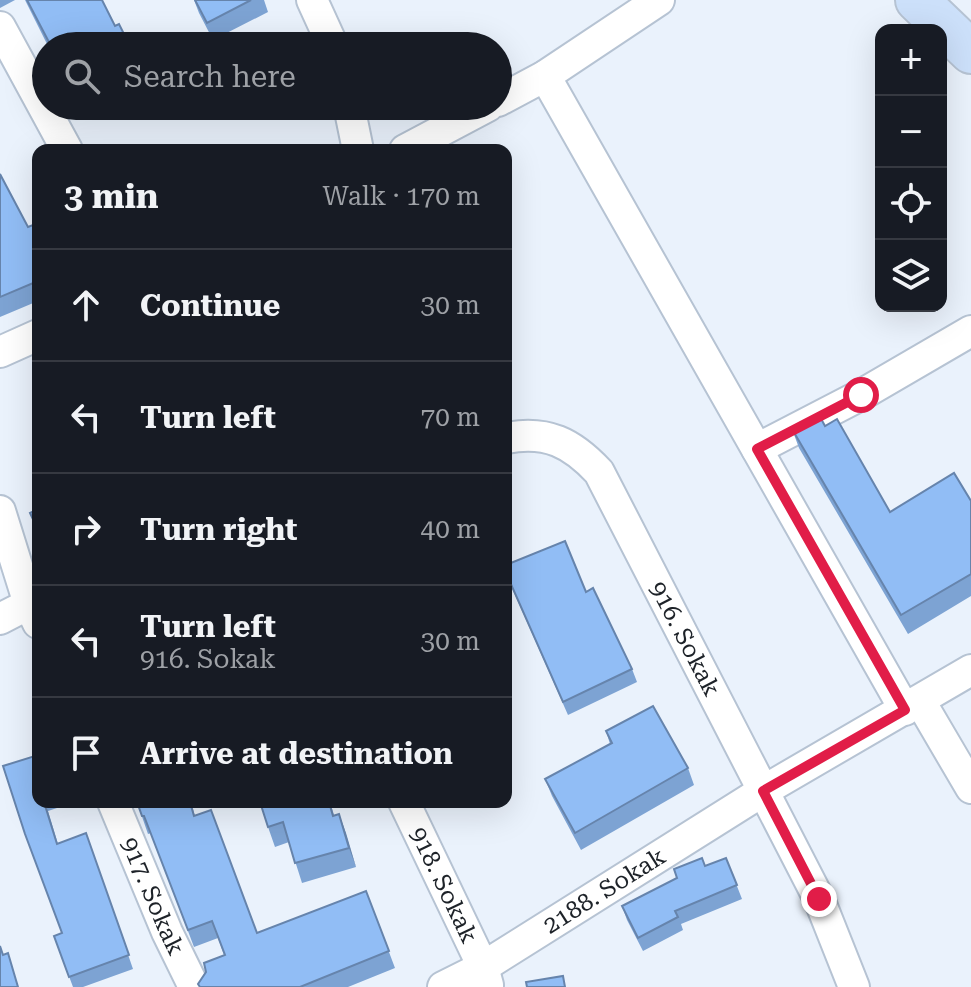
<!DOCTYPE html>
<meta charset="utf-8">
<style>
:root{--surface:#171b24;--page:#242831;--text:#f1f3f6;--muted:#9ea1a6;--line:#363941}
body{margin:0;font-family:"Roboto Serif",serif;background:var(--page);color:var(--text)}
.controls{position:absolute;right:24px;top:24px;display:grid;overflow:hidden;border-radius:16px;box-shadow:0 8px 32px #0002}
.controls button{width:72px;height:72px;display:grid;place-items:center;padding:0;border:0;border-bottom:2px solid var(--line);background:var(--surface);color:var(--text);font:40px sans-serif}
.stop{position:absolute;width:24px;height:24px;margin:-18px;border:6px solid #e11d48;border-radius:50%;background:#fff}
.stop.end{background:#e11d48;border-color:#fff;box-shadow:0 2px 8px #0008}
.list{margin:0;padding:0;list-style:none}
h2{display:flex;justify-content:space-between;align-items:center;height:104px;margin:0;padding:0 32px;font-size:34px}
h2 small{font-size:26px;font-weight:400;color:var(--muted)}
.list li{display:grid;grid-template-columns:52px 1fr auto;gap:24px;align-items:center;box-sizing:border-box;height:112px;padding:0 32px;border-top:2px solid var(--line)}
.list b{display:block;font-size:30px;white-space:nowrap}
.list p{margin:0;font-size:26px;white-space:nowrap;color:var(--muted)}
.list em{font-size:26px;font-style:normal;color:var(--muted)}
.icon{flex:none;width:44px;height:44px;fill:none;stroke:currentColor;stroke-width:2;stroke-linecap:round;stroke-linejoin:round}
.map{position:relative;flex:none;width:971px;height:987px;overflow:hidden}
.search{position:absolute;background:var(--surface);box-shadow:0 8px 32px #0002;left:32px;top:32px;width:480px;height:88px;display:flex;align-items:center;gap:20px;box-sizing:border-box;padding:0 28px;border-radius:44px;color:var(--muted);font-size:30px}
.panel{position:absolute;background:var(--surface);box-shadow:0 8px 32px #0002;left:32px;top:144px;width:480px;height:664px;border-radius:16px}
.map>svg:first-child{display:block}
</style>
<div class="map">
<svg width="971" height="987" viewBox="0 0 971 987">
<rect width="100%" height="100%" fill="#eaf2fc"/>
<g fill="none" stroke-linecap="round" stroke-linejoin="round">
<defs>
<g id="minor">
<path d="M 312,0 L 333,46"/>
<path d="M 0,27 L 67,150"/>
<path d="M 545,76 L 905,710"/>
<path d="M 498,101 L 545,76 L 659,0"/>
<path d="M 349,106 L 358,150"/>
<path d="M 405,150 L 488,106"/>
<path d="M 0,352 L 38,335"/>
<path id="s1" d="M 506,438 C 547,430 572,443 599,472 L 819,899 L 854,987"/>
<path d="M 757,449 L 861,395 L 971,331"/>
<path d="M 0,511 L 29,604 L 38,623"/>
<path d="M 0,619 L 29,604"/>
<path d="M 920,701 L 971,788"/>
<path id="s2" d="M 113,802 L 167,932 L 194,987"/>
<path id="s3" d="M 404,802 L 483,967 L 488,985"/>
<path id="s4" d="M 443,987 L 483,967 L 763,791 L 971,670"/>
</g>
<path id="secondary" d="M 917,0 L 971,52"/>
</defs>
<use href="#minor" stroke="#b6c3d3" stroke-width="34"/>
<use href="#secondary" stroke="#b6c3d3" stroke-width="46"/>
<use href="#minor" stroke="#fff" stroke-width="30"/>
<use href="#secondary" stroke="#cce0fa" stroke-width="42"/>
</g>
<path fill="#7da3d3" d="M 0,0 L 15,0 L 0,8 Z
M 25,0 L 102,0 L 115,26 L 130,46 L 48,46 Z
M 194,0 L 264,0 L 268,12 L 213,40 L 199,13 Z
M 79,106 L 94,106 L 82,112 Z
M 237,106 L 264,106 L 243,116 Z
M 0,174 L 28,227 L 38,236 L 38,301 L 0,317 Z
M 825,426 L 890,512 L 971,501 L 971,596 L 908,634 L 799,448 L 792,429 Z
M 506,564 L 506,565 L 586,592 L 632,669 L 637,682 L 568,715 L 507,577 L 506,578 Z
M 606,731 L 688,768 L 694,785 L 581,850 L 552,796 L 545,779 L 610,744 Z
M 38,802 L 75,802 L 48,811 L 58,844 L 86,833 L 133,969 L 83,987 L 73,987 L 54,936 L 62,934 Z
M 137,802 L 191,802 L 195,816 L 257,933 L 366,891 L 395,968 L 348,987 L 200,987 L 224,955 L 218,938 L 194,947 L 151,833 L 148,834 Z
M 330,802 L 334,815 L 339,814 L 356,867 L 302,883 L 289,842 L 275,847 L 268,827 Z
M 726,858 L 742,899 L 681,924 L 683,930 L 643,951 L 627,920 L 622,906 L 705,866 Z"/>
<path fill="#6684ac" d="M 339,814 L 346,833 L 356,867 L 349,848 Z"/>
<path fill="#91bdf5" stroke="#6684ac" stroke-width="2" d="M 27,0 L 102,0 L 115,26 L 119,24 L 130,46 L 51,46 Z
M 195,0 L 251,0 L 207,23 Z
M 281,39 L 284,46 L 266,46 Z
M 187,146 L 189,150 L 179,150 Z
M 0,174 L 28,227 L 33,225 L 38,236 L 38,281 L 0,297 Z
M 819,415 L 825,426 L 837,419 L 890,512 L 954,473 L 971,501 L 971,574 L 901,615 L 792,429 Z
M 38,509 L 38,530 L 30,513 Z
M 565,541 L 586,592 L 593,588 L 632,669 L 563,702 L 506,573 L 506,565 Z
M 653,706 L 688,768 L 575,833 L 545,779 L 612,743 L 606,731 Z
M 38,755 L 38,802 L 44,802 L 57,844 L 86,833 L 129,955 L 69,977 L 54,936 L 62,933 L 25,834 L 3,766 Z
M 137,802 L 190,802 L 194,816 L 211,810 L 257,933 L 366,891 L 389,951 L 300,987 L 200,987 L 198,984 L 206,972 L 204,963 L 225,955 L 212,921 L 188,930 L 144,816 L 142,816 Z
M 260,802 L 329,802 L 333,816 L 339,814 L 349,848 L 295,863 L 283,822 L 268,827 Z
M 702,858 L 705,866 L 726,858 L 737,885 L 675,911 L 678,917 L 638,938 L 622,906 L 677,878 L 674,869 Z
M 0,946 L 3,955 L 8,953 L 18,987 L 0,987 Z
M 563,976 L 565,987 L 527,987 L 526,982 Z"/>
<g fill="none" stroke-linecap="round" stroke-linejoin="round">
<path stroke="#e11d48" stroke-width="10" d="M 819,899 L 763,791 L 905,710 L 757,449 L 861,395"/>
</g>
<g text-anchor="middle" stroke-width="6" stroke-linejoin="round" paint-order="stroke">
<g font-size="24" fill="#1d2228" stroke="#fff">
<text dy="8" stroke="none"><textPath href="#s1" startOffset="292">916. Sokak</textPath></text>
<text dy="8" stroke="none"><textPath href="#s3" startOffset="92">918. Sokak</textPath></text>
<text dy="8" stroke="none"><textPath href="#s4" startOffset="188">2188. Sokak</textPath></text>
<text dy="8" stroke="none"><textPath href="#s2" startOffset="102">917. Sokak</textPath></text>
</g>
</g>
</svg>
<div class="controls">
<button>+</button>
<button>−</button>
<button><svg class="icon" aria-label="locate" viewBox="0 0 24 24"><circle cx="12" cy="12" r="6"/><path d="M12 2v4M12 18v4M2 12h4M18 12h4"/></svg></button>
<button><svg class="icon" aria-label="layers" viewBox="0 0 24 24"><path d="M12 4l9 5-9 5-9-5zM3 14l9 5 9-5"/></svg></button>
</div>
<div class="stop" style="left:861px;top:395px"></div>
<div class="stop end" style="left:819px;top:899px"></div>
<div class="search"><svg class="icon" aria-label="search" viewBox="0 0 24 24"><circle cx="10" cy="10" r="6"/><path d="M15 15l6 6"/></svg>Search here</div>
<section class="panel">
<h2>3 min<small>Walk · 170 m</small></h2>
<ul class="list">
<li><svg class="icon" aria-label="ahead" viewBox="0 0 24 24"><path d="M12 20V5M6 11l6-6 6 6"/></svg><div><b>Continue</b></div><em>30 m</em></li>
<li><svg class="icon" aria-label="left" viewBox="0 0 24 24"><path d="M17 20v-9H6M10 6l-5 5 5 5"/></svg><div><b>Turn left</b></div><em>70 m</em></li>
<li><svg class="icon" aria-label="right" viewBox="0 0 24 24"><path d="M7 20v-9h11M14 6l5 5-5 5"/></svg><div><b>Turn right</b></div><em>40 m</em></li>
<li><svg class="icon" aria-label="left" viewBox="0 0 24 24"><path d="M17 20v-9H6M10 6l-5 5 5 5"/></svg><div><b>Turn left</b><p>916. Sokak</p></div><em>30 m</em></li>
<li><svg class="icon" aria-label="arrive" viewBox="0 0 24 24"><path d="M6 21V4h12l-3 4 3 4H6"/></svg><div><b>Arrive at destination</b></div></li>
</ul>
</section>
</div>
